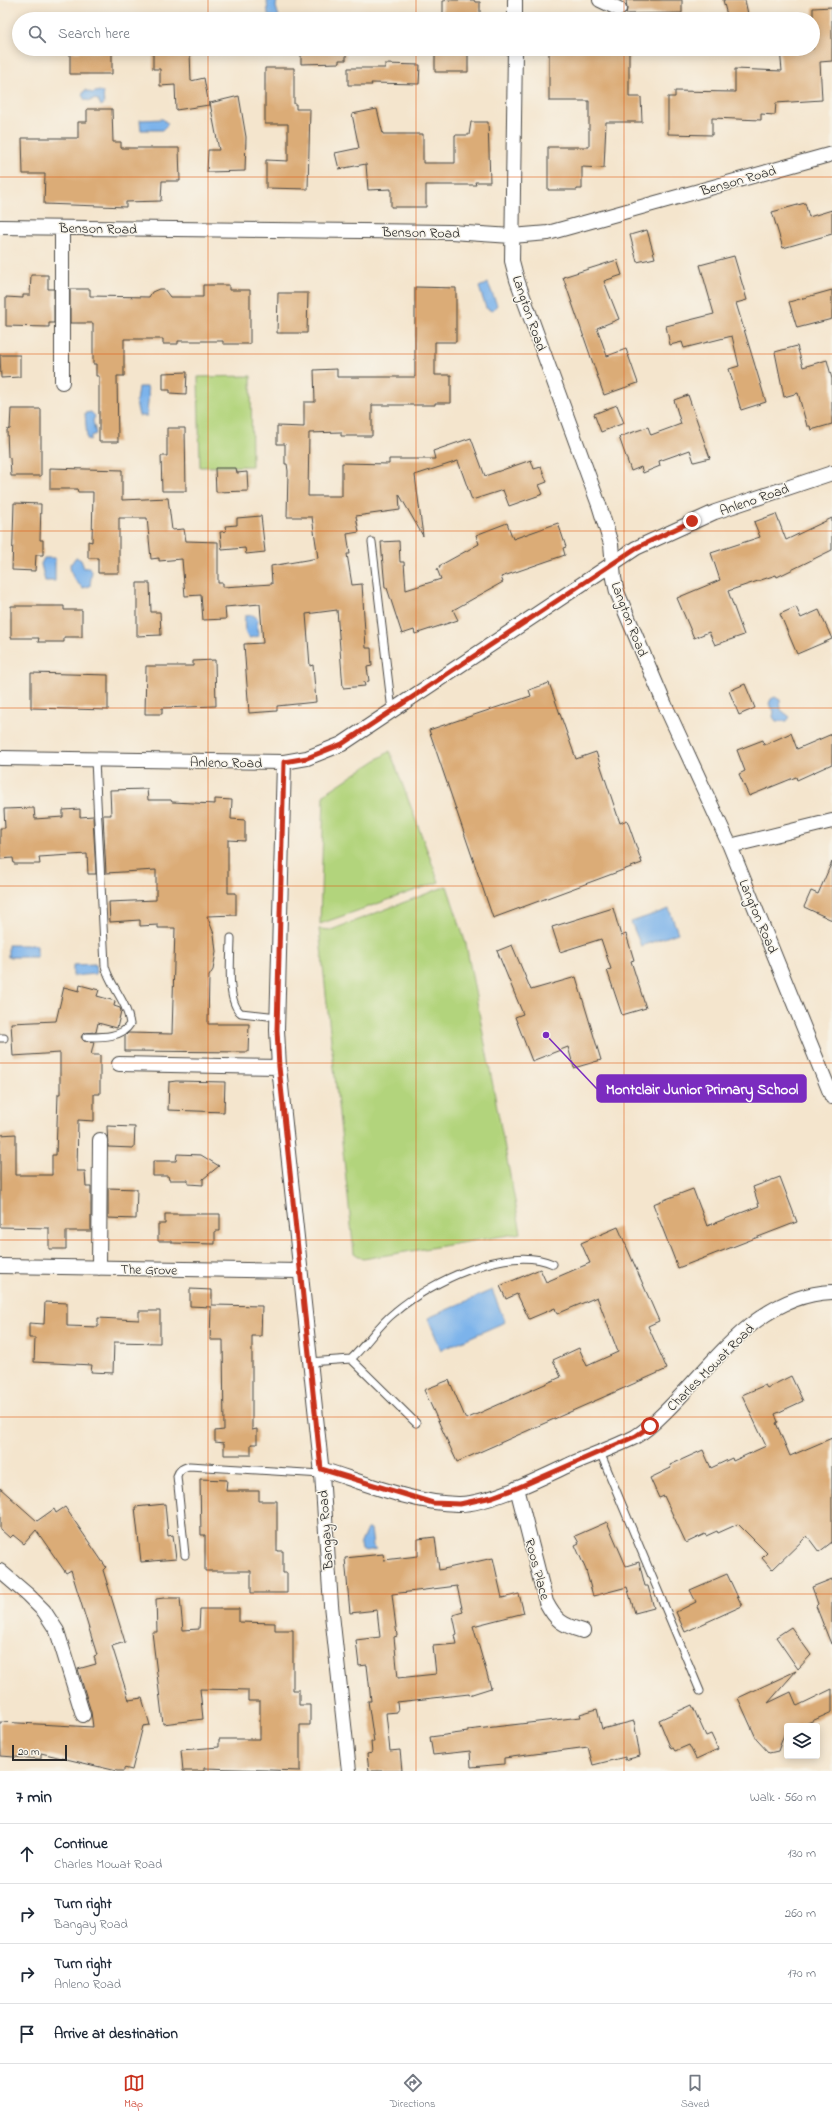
<!DOCTYPE html>
<meta charset="utf-8">
<style>
:root{--surface:#fff;--page:#f2f2f3;--text:#1f2937;--muted:#747a83;--line:#e0e1e3;--accent:#c8321e}
body{margin:0;font-family:"Indie Flower",sans-serif;background:var(--page);color:var(--text)}
.controls{position:absolute;right:12px;bottom:12px;display:grid;overflow:hidden;border-radius:4px;box-shadow:0 2px 10px #0003}
.controls button{width:36px;height:36px;display:grid;place-items:center;padding:0;border:0;border-bottom:1px solid var(--line);background:var(--surface);color:var(--text);font:20px sans-serif}
.scale{position:absolute;left:12px;bottom:10px;width:55px;box-sizing:border-box;padding-left:4px;border:2px solid #2b2b2b;border-top:0;font-size:11px;line-height:14px;white-space:nowrap;color:#2b2b2b;-webkit-text-stroke:3px #f7f3e8;paint-order:stroke}
.stop{position:absolute;width:12px;height:12px;margin:-9px;border:3px solid #c8321e;border-radius:50%;background:#fff}
.stop.end{background:#c8321e;border-color:#fff;box-shadow:0 1px 4px #0008}
.list{margin:0;padding:0;list-style:none}
h2{display:flex;justify-content:space-between;align-items:center;height:52px;margin:0;padding:0 16px;font-size:17px}
h2 small{font-size:13px;font-weight:400;color:var(--muted)}
.list li{display:grid;grid-template-columns:26px 1fr auto;gap:12px;align-items:center;box-sizing:border-box;height:60px;padding:0 16px;border-top:1px solid var(--line)}
.list b{display:block;font-size:15px;white-space:nowrap}
.list p{margin:0;font-size:13px;white-space:nowrap;color:var(--muted)}
.list em{font-size:13px;font-style:normal;color:var(--muted)}
.icon{flex:none;width:22px;height:22px;fill:none;stroke:currentColor;stroke-width:2;stroke-linecap:round;stroke-linejoin:round}
.map{position:relative;flex:none;width:832px;height:1771px;overflow:hidden}
.search{position:absolute;background:var(--surface);box-shadow:0 2px 10px #0003;left:12px;right:12px;top:12px;height:44px;display:flex;align-items:center;gap:10px;box-sizing:border-box;padding:0 14px;border-radius:22px;color:var(--muted);font-size:15px}
.sheet{height:292px;background:var(--surface)}
nav{display:flex;justify-content:space-around;align-items:center;box-sizing:border-box;height:56px;border-top:1px solid var(--line);background:var(--surface);font-size:11px;color:var(--muted)}
nav a{display:grid;justify-items:center;gap:2px}
nav .on{color:var(--accent)}
.map>svg:first-child{display:block}
</style>
<div class="map">
<svg width="832" height="1771" viewBox="0 0 832 1771">
<rect width="100%" height="100%" fill="#f7f3e8"/>
<filter id="ink" filterUnits="userSpaceOnUse"><feTurbulence type="fractalNoise" baseFrequency=".025" numOctaves="2"/><feDisplacementMap in="SourceGraphic" scale="8" xChannelSelector="R" yChannelSelector="G"/><feConvolveMatrix kernelMatrix="1 2 1 2 8 2 1 2 1" color-interpolation-filters="sRGB"/></filter>
<filter id="wash" filterUnits="userSpaceOnUse"><feTurbulence type="fractalNoise" baseFrequency=".012" numOctaves="4" result="noise"/><feDisplacementMap in="SourceGraphic" scale="16" xChannelSelector="R" yChannelSelector="G"/><feGaussianBlur stdDeviation="0.9" result="paint"/><feColorMatrix in="noise" values="0 0 0 0 0 0 0 0 0 0 0 0 0 0 0 0 0 1.4 0 .05"/><feComposite in="paint" operator="in"/></filter>
<g filter="url(#wash)">
<rect width="100%" height="100%" fill="#f4e5cd"/>
<path fill="#b2d47c" stroke="#6e8054" d="M 251,376 L 252,466 L 200,467 L 198,377 Z
M 390,751 L 439,882 L 320,924 L 324,794 Z
M 447,886 L 466,944 L 521,1233 L 363,1259 L 354,1253 L 319,929 L 331,930 Z"/>
<path fill="#7bb3eb" stroke="#536f8b" d="M 267,0 L 277,0 L 276,7 L 279,17 L 276,19 L 268,15 Z
M 85,90 L 92,93 L 99,91 L 103,93 L 104,104 L 101,106 L 98,100 L 93,99 L 91,101 L 85,100 L 82,95 Z
M 163,119 L 168,124 L 162,130 L 141,130 L 140,120 Z
M 488,283 L 497,305 L 492,311 L 486,308 L 479,287 Z
M 138,387 L 147,387 C 150,395 147,406 147,416 L 139,416 L 136,402 Z
M 91,412 L 95,416 L 93,421 L 96,434 L 91,436 L 90,440 L 87,439 L 85,413 Z
M 76,557 L 81,560 L 84,568 L 89,567 L 92,571 L 90,586 L 83,588 C 75,581 71,577 70,565 Z
M 44,558 L 55,558 L 55,581 L 45,581 L 41,564 Z
M 253,615 L 258,619 L 257,629 L 259,636 L 249,638 C 244,634 244,623 245,616 Z
M 775,697 L 780,700 L 781,710 L 790,717 L 787,721 L 776,721 L 773,717 L 774,711 L 769,704 L 771,699 Z
M 669,909 L 678,933 L 641,946 L 631,922 Z
M 8,945 L 37,945 L 37,957 L 8,957 Z
M 95,964 L 96,974 L 73,976 L 73,965 Z
M 492,1290 L 505,1322 L 441,1350 L 428,1318 Z
M 367,1529 L 371,1529 L 373,1546 L 376,1549 L 366,1551 L 361,1549 L 360,1545 Z"/>
<g id="blocks">
<path fill="#dbac77" fill-rule="evenodd" d="M 449,0 L 474,0 L 475,2 L 480,2 L 480,19 L 443,19 L 443,1 Z
M 626,0 L 682,0 L 682,13 L 626,14 L 627,9 Z
M 723,0 L 745,0 L 749,19 L 728,19 Z
M 832,7 L 832,61 L 820,62 L 822,100 L 776,103 L 775,115 L 761,114 L 761,120 L 712,118 L 712,135 L 668,134 L 668,97 L 675,97 L 675,91 L 735,92 L 735,69 L 782,71 L 780,49 L 813,49 L 813,8 Z
M 301,49 L 346,49 L 346,60 L 339,60 L 339,63 L 301,64 Z
M 435,49 L 468,49 L 468,72 L 435,72 Z
M 549,49 L 629,50 L 629,97 L 641,97 L 642,122 L 606,122 L 604,168 L 582,167 L 582,189 L 577,189 L 577,190 L 548,190 L 548,147 L 589,147 L 589,101 L 549,101 Z
M 190,51 L 191,81 L 204,78 L 209,105 L 176,110 L 175,85 L 160,86 L 160,69 L 153,69 L 153,53 Z
M 70,52 L 112,52 L 112,74 L 70,74 Z
M 385,64 L 420,65 L 419,84 L 371,83 L 372,85 L 348,85 L 348,68 L 385,68 Z
M 265,68 L 294,68 L 294,104 L 296,104 L 296,109 L 310,109 L 308,189 L 266,188 L 266,160 L 288,161 L 288,124 L 265,124 Z
M 239,96 L 246,137 L 245,171 L 207,172 L 208,150 L 219,150 L 210,103 Z
M 87,109 L 112,109 L 113,142 L 121,142 L 121,148 L 179,148 L 180,181 L 162,181 L 161,201 L 126,202 L 126,207 L 44,204 L 45,174 L 23,174 L 22,138 L 78,138 L 78,122 L 87,122 Z
M 377,109 L 383,134 L 423,134 L 423,163 L 455,163 L 455,135 L 469,135 L 471,122 L 488,122 L 490,182 L 475,182 L 476,185 L 426,185 L 426,207 L 391,207 L 391,189 L 368,190 L 366,164 L 339,169 L 335,153 L 359,148 L 352,114 Z
M 805,203 L 809,217 L 832,210 L 832,234 L 783,248 L 772,212 Z
M 647,230 L 655,258 L 637,262 L 630,235 Z
M 734,256 L 747,300 L 736,303 L 766,402 L 741,410 L 729,369 L 739,366 L 732,336 L 684,348 L 682,342 L 670,345 L 666,326 L 714,314 L 700,265 Z
M 617,260 L 622,275 L 604,281 L 619,319 L 597,328 L 607,356 L 626,349 L 638,383 L 604,395 L 563,277 Z
M 31,275 L 48,275 L 48,289 L 54,289 L 54,323 L 49,323 L 49,327 L 6,326 L 6,297 L 23,298 L 23,295 L 30,295 Z
M 203,285 L 229,285 L 229,290 L 250,290 L 250,344 L 223,344 L 223,341 L 178,341 L 178,344 L 163,344 L 163,339 L 124,339 L 124,376 L 117,376 L 118,442 L 99,442 L 99,376 L 96,376 L 96,364 L 93,364 L 93,323 L 70,323 L 70,289 L 90,289 L 90,296 L 149,297 L 152,292 L 159,289 L 164,289 L 170,297 L 203,297 Z
M 415,287 L 456,288 L 456,342 L 435,342 L 435,375 L 451,375 L 451,403 L 435,403 L 435,405 L 372,405 L 372,436 L 341,436 L 341,432 L 309,433 L 308,496 L 342,496 L 342,463 L 389,464 L 389,459 L 435,459 L 433,451 L 471,438 L 485,476 L 531,460 L 534,469 L 541,467 L 547,482 L 539,485 L 543,494 L 509,506 L 503,490 L 472,500 L 458,461 L 415,475 L 423,536 L 399,494 L 400,510 L 356,516 L 359,532 L 347,534 L 350,554 L 347,554 L 352,585 L 362,584 L 366,648 L 371,648 L 372,666 L 367,667 L 369,681 L 364,682 L 365,686 L 343,688 L 337,610 L 306,614 L 310,666 L 313,665 L 316,702 L 277,706 L 277,711 L 249,713 L 244,644 L 263,643 L 260,604 L 225,607 L 226,619 L 203,620 L 201,595 L 185,596 L 182,559 L 159,561 L 159,558 L 151,559 L 147,518 L 119,518 L 119,573 L 98,573 L 98,558 L 88,558 L 88,541 L 92,542 L 93,492 L 78,492 L 77,489 L 50,489 L 50,468 L 122,470 L 122,500 L 168,498 L 172,530 L 184,529 L 186,541 L 218,542 L 218,583 L 223,583 L 223,587 L 272,584 L 271,566 L 318,558 L 312,517 L 287,517 L 288,471 L 287,464 L 285,464 L 285,444 L 277,444 L 277,426 L 304,427 L 304,402 L 315,402 L 314,370 L 337,369 L 337,377 L 415,377 Z
M 832,290 L 832,319 L 797,328 L 789,302 Z
M 278,293 L 308,293 L 307,333 L 277,333 Z
M 797,346 L 803,367 L 827,360 L 832,379 L 832,424 L 811,430 L 810,426 L 807,426 L 798,393 L 784,397 L 775,352 Z
M 0,355 L 20,355 L 20,377 L 1,378 Z
M 187,372 L 186,394 L 170,393 L 170,390 L 163,390 L 163,373 Z
M 688,395 L 710,458 L 694,462 L 690,450 L 659,461 L 660,466 L 643,473 L 641,467 L 631,471 L 619,437 L 648,427 L 651,435 L 681,424 L 674,400 Z
M 617,405 L 624,423 L 601,432 L 594,414 Z
M 11,409 L 41,409 L 41,476 L 11,476 L 10,458 L 8,457 L 7,430 L 10,429 Z
M 167,428 L 185,428 L 186,491 L 162,491 L 161,456 L 167,456 Z
M 215,468 L 236,468 L 237,473 L 247,472 L 248,491 L 216,492 Z
M 14,503 L 41,504 L 40,540 L 43,540 L 43,555 L 36,555 L 35,571 L 12,570 Z
M 776,514 L 786,540 L 832,518 L 832,550 L 777,577 L 776,575 L 728,591 L 744,635 L 715,645 L 709,632 L 694,638 L 677,598 L 720,580 L 711,553 L 760,537 L 754,522 Z
M 261,516 L 265,552 L 246,554 L 245,548 L 222,550 L 220,532 L 226,531 L 225,526 L 237,525 L 237,518 Z
M 507,523 L 513,539 L 558,523 L 566,547 L 563,548 L 565,555 L 501,577 L 503,582 L 453,610 L 458,620 L 415,634 L 414,630 L 402,634 L 387,588 L 385,588 L 381,542 L 399,541 L 400,562 L 404,562 L 406,590 L 441,579 L 437,569 L 440,568 L 439,566 L 479,544 L 476,535 Z
M 137,583 L 150,583 L 151,612 L 160,612 L 161,635 L 137,636 Z
M 11,606 L 64,606 L 64,610 L 82,610 L 82,637 L 64,637 L 64,642 L 38,642 L 39,638 L 11,638 Z
M 796,607 L 801,618 L 819,610 L 832,639 L 797,654 L 780,614 Z
M 215,660 L 216,706 L 162,708 L 162,714 L 145,714 L 146,666 L 193,666 L 193,661 Z
M 31,673 L 108,675 L 108,710 L 31,708 Z
M 549,683 L 576,759 L 596,752 L 620,823 L 627,820 L 642,863 L 493,918 L 429,730 L 531,696 L 529,690 Z
M 745,684 L 755,708 L 739,715 L 729,691 Z
M 791,733 L 797,749 L 832,734 L 832,764 L 797,780 L 796,777 L 749,796 L 739,774 L 745,771 L 737,750 L 763,740 L 764,745 Z
M 147,789 L 148,800 L 171,800 L 172,802 L 215,804 L 215,799 L 232,800 L 231,819 L 245,820 L 245,841 L 228,840 L 228,893 L 236,893 L 236,915 L 207,916 L 214,934 L 216,952 L 213,970 L 209,976 L 208,1024 L 249,1024 L 248,1052 L 125,1051 L 125,1036 L 128,1033 L 172,1034 L 175,928 L 158,928 L 158,925 L 140,926 L 140,920 L 110,922 L 109,902 L 156,900 L 156,870 L 106,873 L 103,815 L 111,815 L 110,790 Z
M 34,808 L 35,819 L 63,817 L 63,810 L 80,809 L 80,817 L 93,816 L 96,874 L 88,874 L 87,854 L 39,857 L 40,864 L 14,864 L 13,858 L 0,859 L 0,828 L 5,828 L 4,809 Z
M 832,862 L 832,920 L 804,907 L 811,891 L 818,894 Z
M 613,908 L 621,936 L 626,934 L 634,960 L 631,961 L 646,1008 L 622,1015 L 607,970 L 611,969 L 601,939 L 560,952 L 552,927 Z
M 512,945 L 531,990 L 576,977 L 601,1060 L 574,1068 L 568,1047 L 532,1061 L 515,1017 L 523,1014 L 497,951 Z
M 80,985 L 99,990 L 97,996 L 115,1001 L 114,1006 L 120,1008 L 121,1011 L 117,1028 L 98,1023 L 96,1032 L 84,1033 L 81,1037 L 84,1041 L 94,1042 L 91,1055 L 100,1055 L 100,1094 L 94,1094 L 94,1121 L 78,1120 L 77,1171 L 85,1171 L 86,1187 L 91,1187 L 91,1231 L 66,1231 L 66,1249 L 49,1249 L 49,1228 L 0,1227 L 0,1135 L 16,1134 L 16,1175 L 52,1175 L 52,1155 L 56,1155 L 58,1094 L 60,1094 L 60,1053 L 13,1056 L 11,1023 L 56,1021 L 64,987 L 79,991 Z
M 176,1081 L 225,1082 L 224,1112 L 168,1110 L 169,1082 Z
M 107,1126 L 135,1127 L 134,1148 L 108,1147 Z
M 177,1154 L 201,1155 L 219,1166 L 203,1179 L 203,1185 L 188,1184 L 188,1180 L 169,1180 L 168,1176 L 153,1176 L 153,1161 L 176,1161 Z
M 780,1177 L 797,1222 L 678,1268 L 653,1204 L 693,1189 L 707,1226 L 759,1206 L 753,1187 Z
M 108,1188 L 137,1189 L 136,1219 L 108,1218 Z
M 165,1214 L 220,1214 L 220,1231 L 215,1231 L 215,1244 L 172,1243 L 172,1241 L 158,1241 L 158,1224 L 165,1224 Z
M 618,1227 L 659,1321 L 648,1326 L 667,1369 L 457,1462 L 424,1390 L 449,1380 L 466,1419 L 561,1377 L 553,1360 L 579,1348 L 587,1366 L 618,1352 L 597,1297 L 557,1314 L 555,1308 L 529,1319 L 517,1294 L 506,1299 L 500,1286 L 540,1269 L 546,1282 L 590,1263 L 581,1243 Z
M 190,1289 L 212,1290 L 212,1305 L 262,1306 L 261,1336 L 252,1336 L 252,1430 L 257,1429 L 257,1444 L 251,1444 L 251,1455 L 224,1455 L 224,1443 L 215,1442 L 215,1431 L 224,1430 L 223,1340 L 210,1340 L 211,1307 L 190,1306 Z
M 45,1302 L 67,1303 L 67,1326 L 98,1327 L 98,1318 L 139,1320 L 139,1311 L 160,1311 L 160,1343 L 114,1342 L 113,1373 L 91,1372 L 92,1365 L 34,1362 L 35,1338 L 29,1338 L 29,1323 L 44,1324 Z
M 791,1376 L 803,1401 L 775,1414 L 778,1422 L 776,1423 L 790,1456 L 832,1438 L 832,1542 L 819,1552 L 807,1536 L 772,1570 L 762,1558 L 767,1553 L 738,1524 L 718,1533 L 717,1531 L 706,1536 L 705,1534 L 686,1543 L 664,1496 L 659,1498 L 650,1478 L 671,1468 L 670,1465 L 703,1450 L 711,1468 L 732,1458 L 733,1461 L 766,1446 L 742,1395 L 765,1385 L 767,1388 Z
M 200,1479 L 227,1480 L 226,1491 L 259,1491 L 259,1501 L 277,1501 L 277,1551 L 283,1551 L 283,1573 L 287,1573 L 287,1593 L 251,1593 L 251,1571 L 205,1571 L 205,1535 L 201,1535 Z
M 0,1488 L 37,1521 L 54,1509 L 56,1513 L 65,1507 L 106,1567 L 103,1570 L 125,1642 L 112,1646 L 129,1700 L 142,1698 L 150,1725 L 143,1726 L 132,1770 L 124,1768 L 124,1771 L 117,1771 L 41,1753 L 41,1759 L 1,1756 L 0,1722 L 93,1727 L 91,1712 L 78,1669 L 96,1664 L 94,1656 L 97,1655 L 71,1570 L 66,1573 L 36,1530 L 24,1544 L 13,1535 L 10,1538 L 0,1529 Z
M 165,1504 L 168,1536 L 173,1535 L 176,1559 L 141,1562 L 135,1507 Z
M 607,1522 L 626,1566 L 639,1562 L 645,1586 L 648,1586 L 654,1608 L 635,1613 L 627,1587 L 593,1596 L 586,1570 L 575,1545 L 579,1543 L 575,1536 Z
M 435,1537 L 439,1570 L 493,1558 L 502,1598 L 519,1594 L 524,1613 L 473,1626 L 491,1688 L 469,1695 L 469,1694 L 397,1702 L 398,1712 L 386,1713 L 390,1751 L 400,1750 L 402,1771 L 369,1771 L 367,1754 L 372,1753 L 371,1742 L 374,1742 L 368,1701 L 371,1701 L 367,1665 L 359,1666 L 356,1640 L 380,1637 L 377,1610 L 350,1613 L 345,1558 L 383,1554 L 384,1560 L 418,1556 L 418,1539 ZM 457,1586 L 463,1612 L 453,1615 L 457,1634 L 455,1635 L 457,1644 L 433,1646 L 436,1674 L 398,1678 L 394,1637 L 397,1636 L 392,1594 Z
M 727,1574 L 742,1606 L 685,1632 L 676,1612 L 696,1602 L 690,1590 Z
M 832,1579 L 832,1644 L 831,1644 L 816,1606 L 818,1604 L 812,1587 Z
M 164,1598 L 180,1598 L 183,1630 L 199,1629 L 200,1609 L 239,1609 L 239,1622 L 275,1623 L 275,1630 L 293,1630 L 293,1690 L 299,1690 L 299,1705 L 310,1705 L 310,1725 L 300,1725 L 300,1771 L 204,1768 L 204,1771 L 183,1771 L 181,1750 L 219,1747 L 219,1739 L 260,1739 L 260,1701 L 248,1701 L 248,1690 L 200,1689 L 203,1719 L 163,1724 L 152,1632 L 157,1632 L 156,1599 Z
M 791,1627 L 811,1655 L 798,1669 L 776,1637 Z
M 796,1671 L 768,1703 L 791,1692 L 797,1706 L 832,1689 L 832,1712 L 801,1726 L 787,1726 L 787,1731 L 785,1732 L 778,1751 L 769,1753 L 757,1740 L 738,1698 Z
M 692,1705 L 706,1736 L 711,1734 L 718,1749 L 696,1759 L 689,1745 L 675,1751 L 673,1748 L 671,1749 L 659,1720 Z
M 597,1709 L 602,1729 L 634,1721 L 640,1756 L 625,1760 L 625,1757 L 593,1765 L 588,1747 L 504,1758 L 504,1764 L 471,1767 L 470,1751 L 433,1755 L 430,1737 L 468,1732 L 468,1730 L 581,1717 L 580,1714 Z"/>
</g>
</g>
<g filter="url(#ink)">
<use href="#blocks" fill-opacity="0" stroke="#494743" stroke-width="1"/>
<g fill="none" stroke-linecap="round" stroke-linejoin="round">
<defs>
<path id="lane" d="M 372,542 L 392,711
M 231,938 C 231,957 226,1002 241,1013 L 278,1017
M 86,1037 C 100,1037 122,1038 130,1024 C 127,1001 110,986 105,966 L 95,760
M 0,1038 L 4,1038
M 351,1359 L 416,1423
M 309,1362 L 351,1359 C 367,1344 378,1325 395,1312 C 430,1282 508,1244 553,1264
M 600,1452 L 700,1691
M 185,1555 L 177,1476 C 179,1470 182,1468 189,1466 L 322,1474"/>
<path id="street" d="M 600,0 L 619,9
M 515,19 L 515,0
M 515,49 L 512,261 L 517,280 L 599,505 L 611,544 L 614,578 L 617,592 L 665,705 L 730,846 L 832,1097
M 0,227 L 451,232 L 512,236 L 548,233 L 832,154
M 62,228 L 62,382
M 0,758 L 284,762 L 307,758 L 342,744 L 636,548 L 715,512 L 832,473
M 284,762 L 277,1030 L 279,1067 L 322,1474 L 331,1605 L 349,1771
M 730,846 L 832,821
M 119,1064 L 279,1067
M 0,1266 L 299,1271
M 99,1268 L 100,1140
M 321,1469 C 365,1483 412,1503 458,1504 C 488,1505 543,1477 571,1464 C 592,1455 615,1447 635,1437 C 645,1431 655,1422 663,1414 C 713,1366 756,1295 832,1292
M 517,1488 L 546,1602 C 556,1621 562,1625 583,1631
M 0,1571 L 28,1595 L 44,1611 L 57,1631 L 83,1715"/>
</defs>
<use href="#lane" stroke="#494743" stroke-width="9"/>
<use href="#street" stroke="#494743" stroke-width="16"/>
<use href="#lane" stroke="#fff" stroke-width="7"/>
<use href="#street" stroke="#fff" stroke-width="14"/>
</g>
</g>
<g fill="none" stroke-linecap="round" stroke-linejoin="round" filter="url(#ink)">
<path stroke="#c8321e" stroke-width="5" d="M 650,1426 L 636,1436 L 517,1488 L 492,1497 L 460,1504 L 433,1503 L 321,1469 L 279,1067 L 277,1030 L 284,762 L 307,758 L 342,744 L 636,548 L 692,521"/>
</g>
<path fill="none" stroke="#df570e" stroke-width="1" stroke-opacity="0.55" d="M 208,0 L 208,19M 416,0 L 416,19M 624,0 L 624,19M 208,49 L 208,1771M 416,49 L 416,1771M 624,49 L 624,1771M 0,177 L 832,177M 0,354 L 832,354M 0,531 L 832,531M 0,708 L 832,708M 0,886 L 832,886M 0,1063 L 832,1063M 0,1240 L 832,1240M 0,1417 L 832,1417M 0,1594 L 832,1594"/>
<g text-anchor="middle" stroke-width="3" stroke-linejoin="round" paint-order="stroke">
<g font-size="14" fill="#2b2b2b" stroke="#f7f3e8">
<text transform="translate(738 180) rotate(-16)" y="5">Benson Road</text>
<text transform="translate(98 228) rotate(1)" y="5">Benson Road</text>
<text transform="translate(421 232) rotate(1)" y="5">Benson Road</text>
<text transform="translate(530 313) rotate(71)" y="5">Langton Road</text>
<text transform="translate(754 499) rotate(-19)" y="5">Anleno Road</text>
<text transform="translate(630 619) rotate(69)" y="5">Langton Road</text>
<text transform="translate(226 762) rotate(1)" y="5">Anleno Road</text>
<text transform="translate(759 916) rotate(67)" y="5">Langton Road</text>
<text transform="translate(149 1269) rotate(1)" y="5">The Grove</text>
<text transform="translate(710 1367) rotate(-45)" y="5">Charles Mowat Road</text>
<text transform="translate(325 1530) rotate(-94)" y="5">Bangay Road</text>
<text transform="translate(538 1569) rotate(75)" y="5">Roos Place</text>
</g>
</g>
<path fill="none" stroke="#7b2cbf" stroke-width="1.5" d="M546 1035L597 1089"/>
<circle fill="#7b2cbf" stroke="#f7f3e8" stroke-width="1.5" cx="546" cy="1035" r="4"/>
<rect fill="#7b2cbf" stroke="#7b2cbf" stroke-width="1.5" x="597" y="1075" width="209" height="27" rx="4"/>
<g font-size="15" text-anchor="middle" font-weight="bold" fill="#fff">
<text x="702" y="1094">Montclair Junior Primary School</text>
</g>
</svg>
<div class="controls">
<button><svg class="icon" aria-label="layers" viewBox="0 0 24 24"><path d="M12 4l9 5-9 5-9-5zM3 14l9 5 9-5"/></svg></button>
</div>
<div class="scale">20 m</div>
<div class="stop" style="left:650px;top:1426px"></div>
<div class="stop end" style="left:692px;top:521px"></div>
<div class="search"><svg class="icon" aria-label="search" viewBox="0 0 24 24"><circle cx="10" cy="10" r="6"/><path d="M15 15l6 6"/></svg>Search here</div>
</div>
<section class="sheet">
<h2>7 min<small>Walk · 560 m</small></h2>
<ul class="list">
<li><svg class="icon" aria-label="ahead" viewBox="0 0 24 24"><path d="M12 20V5M6 11l6-6 6 6"/></svg><div><b>Continue</b><p>Charles Mowat Road</p></div><em>130 m</em></li>
<li><svg class="icon" aria-label="right" viewBox="0 0 24 24"><path d="M7 20v-9h11M14 6l5 5-5 5"/></svg><div><b>Turn right</b><p>Bangay Road</p></div><em>260 m</em></li>
<li><svg class="icon" aria-label="right" viewBox="0 0 24 24"><path d="M7 20v-9h11M14 6l5 5-5 5"/></svg><div><b>Turn right</b><p>Anleno Road</p></div><em>170 m</em></li>
<li><svg class="icon" aria-label="arrive" viewBox="0 0 24 24"><path d="M6 21V4h12l-3 4 3 4H6"/></svg><div><b>Arrive at destination</b></div></li>
</ul>
</section>
<nav>
<a class="on"><svg class="icon" aria-label="map" viewBox="0 0 24 24"><path d="M3 6l6-2 6 2 6-2v14l-6 2-6-2-6 2zM9 4v14M15 6v14"/></svg>Map</a>
<a><svg class="icon" aria-label="directions" viewBox="0 0 24 24"><path d="M12 3l9 9-9 9-9-9zM9 14v-3h6M13 9l2 2-2 2"/></svg>Directions</a>
<a><svg class="icon" aria-label="saved" viewBox="0 0 24 24"><path d="M7 4h10v16l-5-4-5 4z"/></svg>Saved</a>
</nav>
